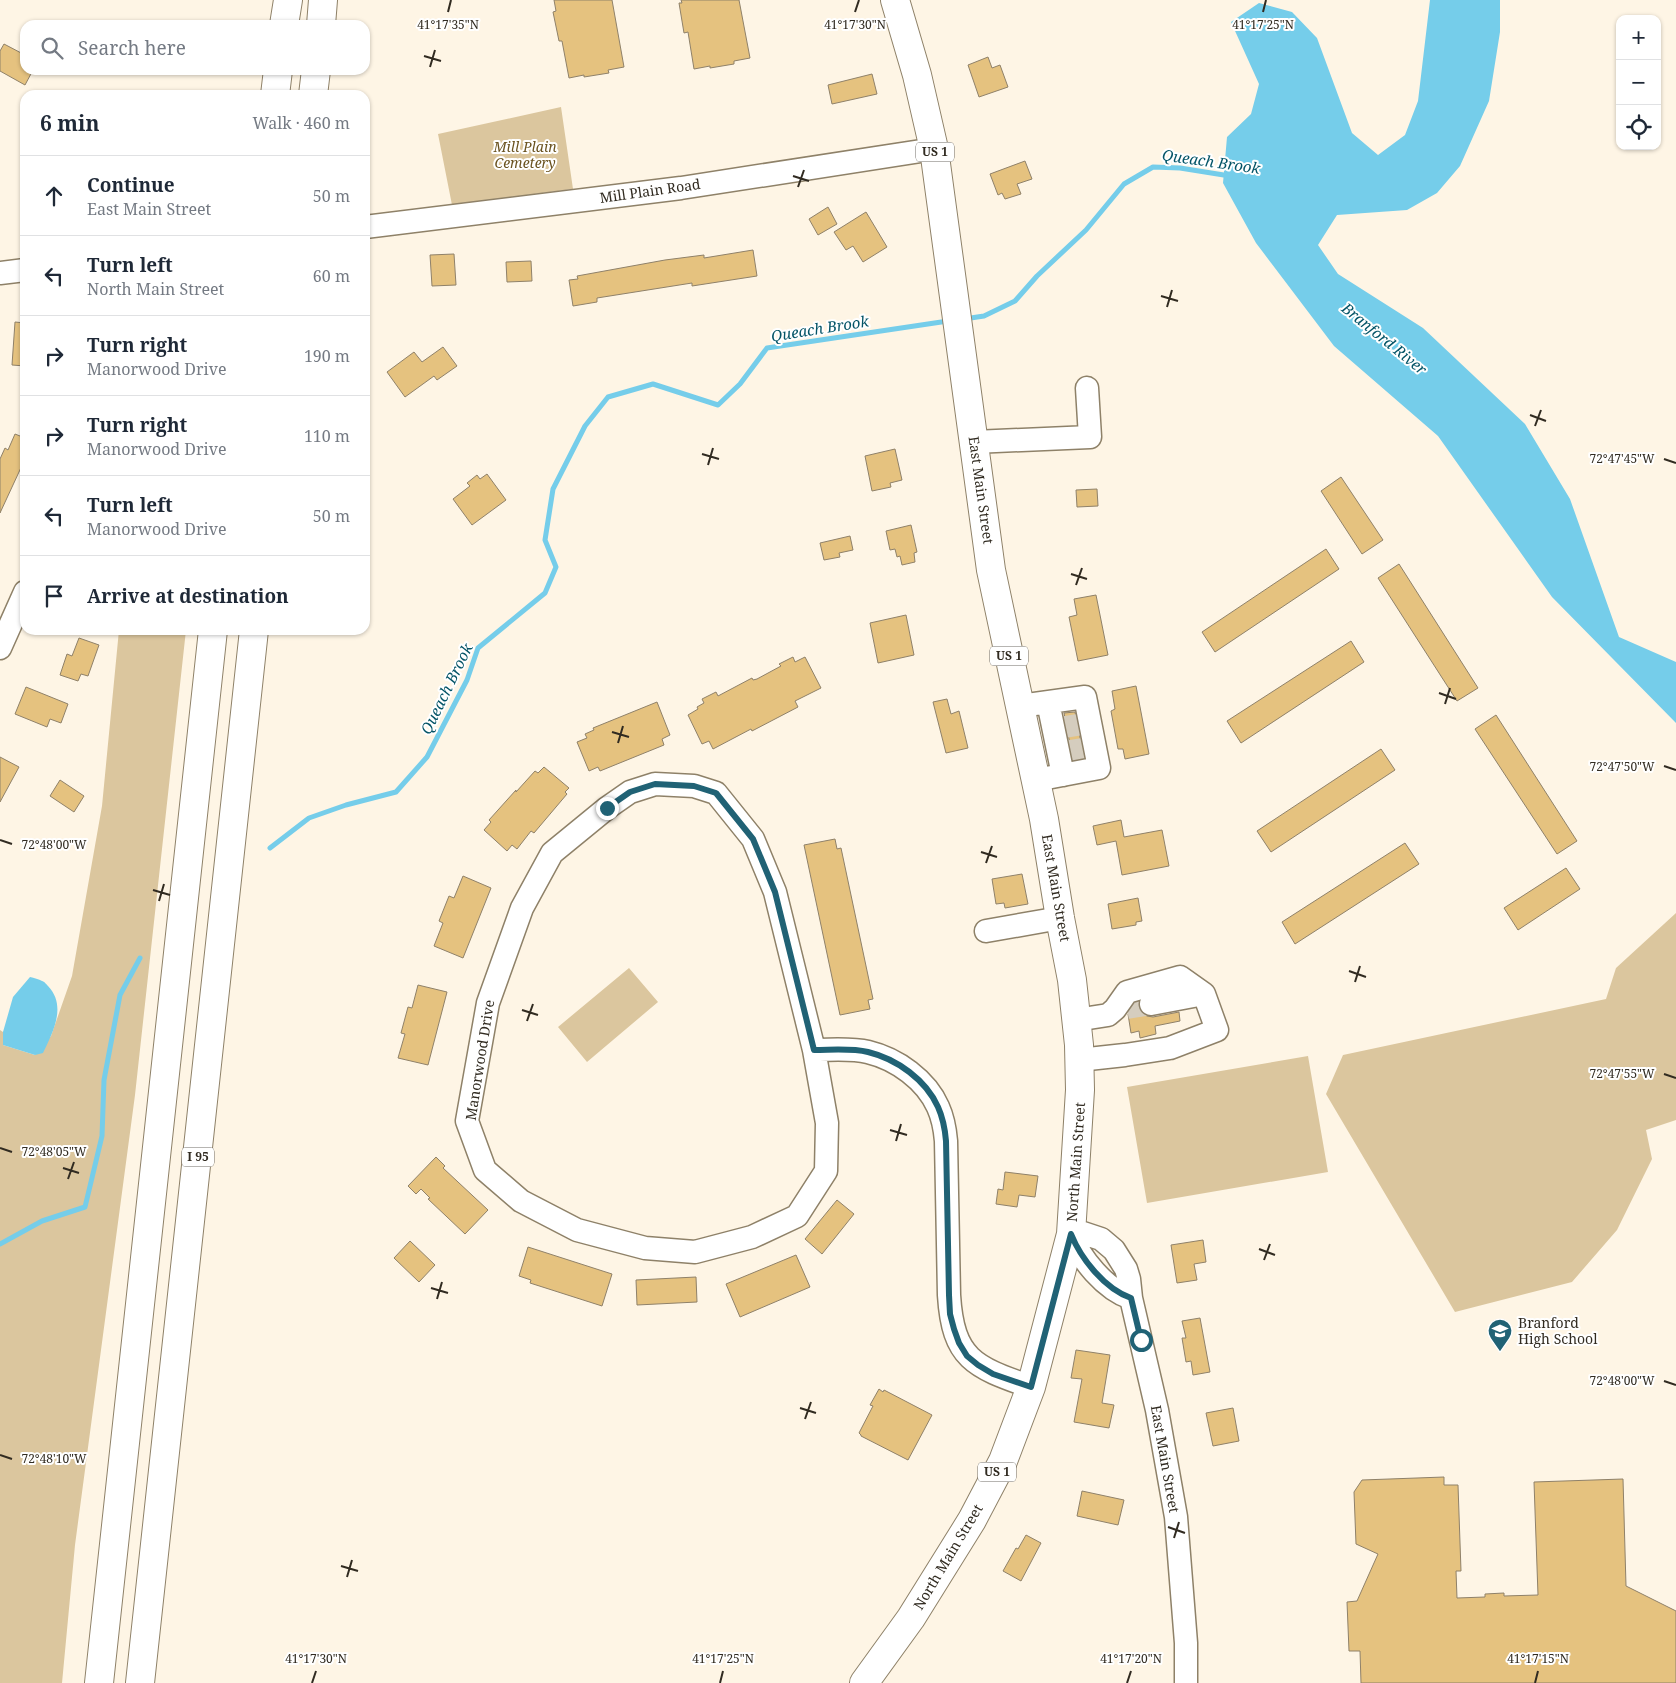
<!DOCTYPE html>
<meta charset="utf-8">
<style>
:root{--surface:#fff;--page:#f6f6f7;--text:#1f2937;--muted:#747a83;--line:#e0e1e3}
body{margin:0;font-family:"Noto Serif",serif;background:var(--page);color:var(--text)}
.controls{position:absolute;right:15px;top:15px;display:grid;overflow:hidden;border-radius:10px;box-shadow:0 1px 4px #0004}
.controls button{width:45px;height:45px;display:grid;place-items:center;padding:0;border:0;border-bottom:1px solid var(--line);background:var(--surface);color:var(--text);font:25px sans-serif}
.stop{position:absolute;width:15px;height:15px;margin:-11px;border:4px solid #206275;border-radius:50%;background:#fff}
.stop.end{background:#206275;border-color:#fff;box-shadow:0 1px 5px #0008}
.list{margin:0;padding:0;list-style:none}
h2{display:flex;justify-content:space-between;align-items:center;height:65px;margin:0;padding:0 20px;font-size:21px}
h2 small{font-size:16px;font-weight:400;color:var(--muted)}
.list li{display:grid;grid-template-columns:32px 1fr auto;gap:15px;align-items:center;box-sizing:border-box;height:80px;padding:0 20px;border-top:1px solid var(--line)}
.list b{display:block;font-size:19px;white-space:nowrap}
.list p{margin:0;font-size:16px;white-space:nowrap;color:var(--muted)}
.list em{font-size:16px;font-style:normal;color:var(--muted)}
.icon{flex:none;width:28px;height:28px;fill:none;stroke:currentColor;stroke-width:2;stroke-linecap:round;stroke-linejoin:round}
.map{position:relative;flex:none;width:1676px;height:1683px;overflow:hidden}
.search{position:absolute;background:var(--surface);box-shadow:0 1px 4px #0004;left:20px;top:20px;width:350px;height:55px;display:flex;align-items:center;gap:12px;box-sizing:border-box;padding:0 18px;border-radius:15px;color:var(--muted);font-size:19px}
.panel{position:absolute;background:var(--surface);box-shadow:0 1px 4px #0004;left:20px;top:90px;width:350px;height:545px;border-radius:15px}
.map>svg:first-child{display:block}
</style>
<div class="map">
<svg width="1676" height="1683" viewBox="0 0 1676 1683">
<rect width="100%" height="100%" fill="#fef5e5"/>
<path fill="#dbc69e" d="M 561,107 L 573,189 L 452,205 L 438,134 Z
M 119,630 L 186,630 L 135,1095 L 75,1545 L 62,1683 L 0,1683 L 0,1030 L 3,1032 L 3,1045 L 35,1055 L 51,1036 L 72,976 L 102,806 Z
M 1676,913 L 1676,1120 L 1646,1130 L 1652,1159 L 1617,1230 L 1572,1282 L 1455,1312 L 1326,1094 L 1343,1055 L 1606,999 L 1616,968 Z
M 629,968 L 658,1002 L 587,1062 L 558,1027 Z
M 1308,1056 L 1328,1172 L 1147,1203 L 1127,1087 Z"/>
<path fill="#75cdea" d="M 1430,0 L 1500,0 L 1500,32 L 1489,101 L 1460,166 L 1437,193 L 1407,210 L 1337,215 L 1318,245 L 1338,274 L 1423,328 L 1525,424 L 1570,499 L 1619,637 L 1676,662 L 1676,723 L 1552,597 L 1438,436 L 1334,346 L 1256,243 L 1223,183 L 1227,137 L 1251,114 L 1259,84 L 1231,22 L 1259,3 L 1292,12 L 1317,38 L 1352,133 L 1378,155 L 1405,135 L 1418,101 Z
M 30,977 C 34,978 39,979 42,981 C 44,981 47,985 48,986 C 67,1006 53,1032 43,1053 L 35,1055 L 3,1045 L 3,1032 L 13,997 Z"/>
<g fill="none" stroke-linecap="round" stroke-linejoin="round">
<path stroke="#75cdea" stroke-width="5" d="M 964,319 L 984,316 L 1015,301 L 1037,276 L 1086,230 L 1124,184 L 1153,167 L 1180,168 L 1230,176
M 270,848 L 309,818 L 346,805 L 396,792 L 427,757 L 467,680 L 478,648 L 545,593 L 556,567 L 545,540 L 553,489 L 585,426 L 608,397 L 653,384 L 718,405 L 740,384 L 767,348 L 948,321
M 0,1244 L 42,1221 L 85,1207 L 102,1136 L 104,1080 L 120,995 L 140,958"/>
</g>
<path fill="#e5c27f" stroke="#8f8169" d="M 554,0 L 612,0 L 624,67 L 608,70 L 609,73 L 584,77 L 584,75 L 569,78 L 562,41 L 559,41 L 553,12 L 556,11 Z
M 681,0 L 739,0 L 750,58 L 734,61 L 734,64 L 710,68 L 710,66 L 694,69 L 688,32 L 684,33 L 679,3 L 682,3 Z
M 4,44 L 25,55 L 25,70 L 33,70 L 25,85 L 0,71 L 0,51 Z
M 988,57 L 992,68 L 1000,65 L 1008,87 L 979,97 L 968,65 Z
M 872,74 L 877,94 L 832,104 L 828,85 Z
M 1025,161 L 1032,179 L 1017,184 L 1021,194 L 1005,199 L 1002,193 L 998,195 L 990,174 Z
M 828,207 L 837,224 L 818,235 L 809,219 Z
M 866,212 L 887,247 L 863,262 L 853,246 L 846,250 L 834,232 Z
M 753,250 L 757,276 L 692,286 L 692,283 L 597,298 L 597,302 L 573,306 L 569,280 L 578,279 L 577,276 L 665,260 L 704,255 L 704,258 Z
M 454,254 L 456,285 L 432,286 L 430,255 Z
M 531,261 L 532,281 L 507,282 L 506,262 Z
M 15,322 L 25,323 L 25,366 L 12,365 Z
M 443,347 L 457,366 L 437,380 L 434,376 L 405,397 L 387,372 L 414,352 L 422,362 Z
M 15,434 L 25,438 L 25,459 L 0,513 L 0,459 L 5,448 L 8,450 Z
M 895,449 L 902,480 L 890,483 L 891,487 L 872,491 L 865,456 Z
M 487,474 L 506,500 L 472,525 L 453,499 L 470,486 L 467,483 L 477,475 L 480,479 Z
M 1341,477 L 1383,540 L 1362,554 L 1321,491 Z
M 1097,489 L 1098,506 L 1077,507 L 1076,490 Z
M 911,525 L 917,552 L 914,553 L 915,562 L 902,565 L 900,556 L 897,557 L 895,549 L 890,550 L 886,531 Z
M 850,536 L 853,550 L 839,553 L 840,557 L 824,560 L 820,543 Z
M 1326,549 L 1339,569 L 1215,652 L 1202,632 Z
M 1399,564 L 1478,688 L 1457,701 L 1378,578 Z
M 1096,595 L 1108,655 L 1078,661 L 1069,617 L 1077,615 L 1074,599 Z
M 906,615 L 914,655 L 878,663 L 870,623 Z
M 79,638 L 99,645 L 88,676 L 81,674 L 78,681 L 60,675 L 67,654 L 72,656 Z
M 1351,641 L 1364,662 L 1241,743 L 1227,721 Z
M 793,657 L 795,662 L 805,657 L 821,688 L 795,701 L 798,707 L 752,731 L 751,729 L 713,749 L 709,741 L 702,744 L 688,715 L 698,709 L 697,707 L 704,703 L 702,699 L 716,692 L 718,696 L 752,678 L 753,680 L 757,679 L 781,666 L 779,664 Z
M 1136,686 L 1149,754 L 1125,759 L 1123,749 L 1118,749 L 1111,711 L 1115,709 L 1112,691 Z
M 26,687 L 68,704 L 61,723 L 50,719 L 47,727 L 15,714 Z
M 947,699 L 951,714 L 959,711 L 968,748 L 946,753 L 933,702 Z
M 657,702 L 670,735 L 662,739 L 664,745 L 600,771 L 598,767 L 589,771 L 577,742 L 587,738 L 585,734 L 594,730 L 593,728 Z
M 1075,712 L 1084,758 L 1073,760 L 1064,713 Z
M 1496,715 L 1577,841 L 1557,854 L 1475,729 Z
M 1381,749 L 1395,770 L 1271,852 L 1257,831 Z
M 0,757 L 19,767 L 0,802 Z
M 544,767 L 569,788 L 565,792 L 567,794 L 534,833 L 531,831 L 517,849 L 512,845 L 507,851 L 484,830 L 491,822 L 489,820 L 516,790 L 516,792 L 535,771 L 538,773 Z
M 60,780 L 84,796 L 74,812 L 50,796 Z
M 1121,820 L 1124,837 L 1162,830 L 1169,866 L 1122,875 L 1116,841 L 1097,845 L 1093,826 Z
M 835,839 L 837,849 L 841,848 L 873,999 L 868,1000 L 870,1009 L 840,1015 L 804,845 Z
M 1405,843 L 1419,864 L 1295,944 L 1282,922 Z
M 1566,868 L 1580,889 L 1518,930 L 1504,908 Z
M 1022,874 L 1028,904 L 1005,908 L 1004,903 L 996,904 L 992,879 Z
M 463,876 L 491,888 L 463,958 L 434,946 L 443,923 L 439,921 L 449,896 L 454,898 Z
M 1138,898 L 1142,921 L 1136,922 L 1136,925 L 1112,929 L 1108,904 Z
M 418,985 L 447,992 L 428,1065 L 398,1058 L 405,1034 L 401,1033 L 408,1007 L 412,1008 Z
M 1138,1005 L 1141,1012 L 1147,1016 L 1153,1017 L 1179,1012 L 1180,1021 L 1155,1026 L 1156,1034 L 1140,1038 L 1139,1031 L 1131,1033 L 1128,1014 L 1134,1006 Z
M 436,1157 L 445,1166 L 443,1168 L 488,1210 L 465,1234 L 428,1199 L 430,1198 L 421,1189 L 416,1194 L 408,1186 Z
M 1005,1172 L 1038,1176 L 1035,1197 L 1019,1195 L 1017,1207 L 996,1204 L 998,1189 L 1003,1190 Z
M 837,1200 L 854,1214 L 822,1254 L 805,1239 Z
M 1203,1240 L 1206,1262 L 1194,1264 L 1197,1280 L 1177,1283 L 1171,1245 Z
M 410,1241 L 435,1265 L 419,1282 L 394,1258 Z
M 528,1247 L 612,1274 L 602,1306 L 530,1283 L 531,1280 L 519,1276 Z
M 796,1255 L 810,1287 L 740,1317 L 726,1284 Z
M 696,1277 L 697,1302 L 637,1305 L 636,1280 Z
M 1200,1318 L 1210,1372 L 1193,1375 L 1191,1361 L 1186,1362 L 1182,1338 L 1186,1338 L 1182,1321 Z
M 1076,1350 L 1110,1355 L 1102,1403 L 1114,1405 L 1109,1428 L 1074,1422 L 1082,1379 L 1071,1378 Z
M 879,1389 L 883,1392 L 884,1390 L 932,1415 L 908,1460 L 861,1436 L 861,1435 L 859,1433 L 873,1406 L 870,1405 Z
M 1233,1408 L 1239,1441 L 1213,1446 L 1206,1413 Z
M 1444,1477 L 1444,1485 L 1458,1485 L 1461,1571 L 1456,1571 L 1457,1598 L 1485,1597 L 1485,1594 L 1504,1593 L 1504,1596 L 1538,1595 L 1534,1482 L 1623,1479 L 1626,1586 L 1676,1611 L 1676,1683 L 1361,1683 L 1360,1651 L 1349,1651 L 1347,1602 L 1357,1601 L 1378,1554 L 1356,1544 L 1354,1492 L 1362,1480 Z
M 1082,1491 L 1124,1500 L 1118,1525 L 1077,1516 Z
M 1026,1535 L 1041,1543 L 1021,1581 L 1003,1571 L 1016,1548 L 1018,1549 Z"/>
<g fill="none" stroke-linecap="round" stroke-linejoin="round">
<path stroke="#d5cdbe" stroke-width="22" stroke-dasharray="22 11" stroke-linecap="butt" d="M 1065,727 L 1083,724
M 1070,751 L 1088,748
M 1127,1008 L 1151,1004"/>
<defs>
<path id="minor" d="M 365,227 L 681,188 L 934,149
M 0,273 L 25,270
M 974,442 L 1090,437 L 1087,388
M 0,648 L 25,592
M 1048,702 L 1063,775
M 1020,706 L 1085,697 L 1099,768 L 1036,780
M 986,931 L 1060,918
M 1151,1004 L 1204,994
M 1076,1020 L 1108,1015 L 1115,1009 L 1127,992 L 1180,977 L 1204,994 L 1217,1030 L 1170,1048 L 1125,1055 L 1079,1060
M 814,1050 L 827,1123 L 826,1171 L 797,1216 L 752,1237 L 695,1252 L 645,1248 L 577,1230 L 521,1201 L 485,1170 L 467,1121 L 488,1003 L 522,908 L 552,853 L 607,808 L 630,792 L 655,784 L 694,786 L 716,793 L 753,839 L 775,892 L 814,1050 C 832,1050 851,1048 868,1052 C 897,1059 926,1080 938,1107 C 943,1118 945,1129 946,1141 L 949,1295 C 953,1360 975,1367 1031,1387
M 1131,1298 C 1105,1289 1080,1259 1071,1234 L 1083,1233 L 1101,1239 L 1114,1250 L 1126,1269 L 1129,1279 L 1131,1298 L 1157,1410 L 1176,1517 L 1186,1643 L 1186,1683"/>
<path id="major" d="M 864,1683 L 911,1618 L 972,1520 L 1003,1461 L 1031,1387 L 1071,1234 L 1080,1090 L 1079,1045 L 1072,980 L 1060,918 L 1044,819 L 991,570 L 934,149 L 917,75 L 895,0"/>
<path id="highway" d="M 284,25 L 288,0
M 321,25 L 323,0
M 275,95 L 278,70
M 313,95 L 316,70
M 99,1683 L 213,630
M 140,1683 L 254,630"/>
</defs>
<use href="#minor" stroke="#8e8168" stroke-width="25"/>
<use href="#major" stroke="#8e8168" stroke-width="30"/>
<use href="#highway" stroke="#8e8168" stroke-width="30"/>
<use href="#minor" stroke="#fff" stroke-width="22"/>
<use href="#major" stroke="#fff" stroke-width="28"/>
<use href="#highway" stroke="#fff" stroke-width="28"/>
</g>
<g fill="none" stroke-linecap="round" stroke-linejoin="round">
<path stroke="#206275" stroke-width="6" d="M 607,808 L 630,792 L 655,784 L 694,786 L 716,793 L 753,839 L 775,892 L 814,1050 C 832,1050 851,1048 868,1052 C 897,1059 926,1080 938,1107 C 943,1118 945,1129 946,1141 L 949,1295 L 950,1314 L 954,1329 L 959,1343 L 967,1356 L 978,1365 L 993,1374 L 1031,1387 L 1071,1234 C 1081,1259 1105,1289 1131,1298 L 1141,1340"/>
</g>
<path fill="none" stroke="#312b21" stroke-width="2" d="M 448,12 L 451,0M 855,12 L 859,0M 1263,12 L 1266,0M 424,56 L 441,61M 430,67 L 435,50M 793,176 L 809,181M 798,187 L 804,170M 1161,296 L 1178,301M 1167,307 L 1172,290M 1530,415 L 1546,421M 1535,426 L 1541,410M 702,454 L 719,459M 1664,459 L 1676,463M 708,465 L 713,448M 1071,574 L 1087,579M 1076,585 L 1082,568M 1439,693 L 1456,699M 1445,704 L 1450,688M 612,732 L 629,737M 618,743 L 623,726M 1664,766 L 1676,770M 0,840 L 12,844M 981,852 L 997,857M 986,863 L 992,846M 153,890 L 170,895M 159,901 L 164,884M 1349,971 L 1366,977M 1355,982 L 1360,966M 522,1010 L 538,1015M 527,1021 L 533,1004M 1664,1074 L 1676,1078M 890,1130 L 907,1135M 896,1141 L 901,1124M 0,1148 L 12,1152M 63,1168 L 79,1173M 68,1179 L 74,1162M 1259,1249 L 1275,1255M 1264,1260 L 1270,1244M 431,1288 L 448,1293M 437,1299 L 442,1282M 1664,1381 L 1676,1385M 800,1408 L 816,1413M 805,1419 L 811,1402M 0,1455 L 12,1459M 1168,1527 L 1185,1533M 1174,1538 L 1179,1522M 341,1566 L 358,1571M 347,1577 L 352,1560M 312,1683 L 316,1671M 720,1683 L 723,1671M 1127,1683 L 1131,1671M 1535,1683 L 1538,1671"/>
<defs>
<symbol id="school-pin" viewBox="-11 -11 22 30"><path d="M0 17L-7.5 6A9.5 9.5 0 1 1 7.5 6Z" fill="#206275" stroke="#fff"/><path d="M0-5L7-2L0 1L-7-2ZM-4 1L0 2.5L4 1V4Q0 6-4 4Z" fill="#fff"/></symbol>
</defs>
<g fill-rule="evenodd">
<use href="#school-pin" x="1486" y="1317" width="28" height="38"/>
</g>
<g text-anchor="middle" stroke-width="4" stroke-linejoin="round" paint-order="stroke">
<g fill="#fff" stroke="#6f6b64" stroke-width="1">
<rect x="916" y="142.5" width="38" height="19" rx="4"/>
<rect x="990" y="646.5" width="38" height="19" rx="4"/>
<rect x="182" y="1147.5" width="32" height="19" rx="4"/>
<rect x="978" y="1462.5" width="38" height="19" rx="4"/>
</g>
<g font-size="12" font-weight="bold" fill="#312b21">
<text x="935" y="156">US 1</text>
<text x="1009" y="660">US 1</text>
<text x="198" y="1161">I 95</text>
<text x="997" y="1476">US 1</text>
</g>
<g font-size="14" font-style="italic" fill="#6a521f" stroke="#fff">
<text x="525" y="152">Mill Plain<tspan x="525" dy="16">Cemetery</tspan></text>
</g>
<g font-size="14" fill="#312b21" stroke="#fff">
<text transform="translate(650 191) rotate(-8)" y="5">Mill Plain Road</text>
<text transform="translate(981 490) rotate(82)" y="5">East Main Street</text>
<text transform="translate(1056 888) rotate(80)" y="5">East Main Street</text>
<text transform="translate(480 1060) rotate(-81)" y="5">Manorwood Drive</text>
<text transform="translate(1076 1162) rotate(-86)" y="5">North Main Street</text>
<text transform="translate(1165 1459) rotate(80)" y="5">East Main Street</text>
<text transform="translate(948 1557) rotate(-59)" y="5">North Main Street</text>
</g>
<g font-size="14" fill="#312b21" stroke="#fff" text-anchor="start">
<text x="1518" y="1328">Branford<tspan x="1518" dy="16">High School</tspan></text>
</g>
<g font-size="15" font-style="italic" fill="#045467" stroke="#fff">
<text transform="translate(1211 162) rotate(8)" y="5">Queach Brook</text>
<text transform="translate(820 329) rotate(-9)" y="5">Queach Brook</text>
<text transform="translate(1384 339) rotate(39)" y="5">Branford River</text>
<text transform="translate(447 689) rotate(-64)" y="5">Queach Brook</text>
</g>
</g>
<g font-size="12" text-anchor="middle" fill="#312b21" stroke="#fff" stroke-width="4" stroke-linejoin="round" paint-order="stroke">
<text x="448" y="29">41°17'35"N</text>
<text x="855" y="29">41°17'30"N</text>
<text x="1263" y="29">41°17'25"N</text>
<text x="1622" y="463">72°47'45"W</text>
<text x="1622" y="771">72°47'50"W</text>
<text x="54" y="849">72°48'00"W</text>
<text x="1622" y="1078">72°47'55"W</text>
<text x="54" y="1156">72°48'05"W</text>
<text x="1622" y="1385">72°48'00"W</text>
<text x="54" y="1463">72°48'10"W</text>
<text x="316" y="1663">41°17'30"N</text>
<text x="723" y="1663">41°17'25"N</text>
<text x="1131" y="1663">41°17'20"N</text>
<text x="1538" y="1663">41°17'15"N</text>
</g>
</svg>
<div class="controls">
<button>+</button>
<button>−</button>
<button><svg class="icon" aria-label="locate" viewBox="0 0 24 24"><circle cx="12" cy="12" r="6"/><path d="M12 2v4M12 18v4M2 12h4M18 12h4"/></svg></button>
</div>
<div class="stop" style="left:1141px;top:1340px"></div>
<div class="stop end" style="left:607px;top:808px"></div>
<div class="search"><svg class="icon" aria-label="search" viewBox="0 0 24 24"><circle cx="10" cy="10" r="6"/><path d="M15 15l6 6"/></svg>Search here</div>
<section class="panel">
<h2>6 min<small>Walk · 460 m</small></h2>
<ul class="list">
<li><svg class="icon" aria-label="ahead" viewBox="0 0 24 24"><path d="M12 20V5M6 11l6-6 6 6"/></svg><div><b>Continue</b><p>East Main Street</p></div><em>50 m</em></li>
<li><svg class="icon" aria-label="left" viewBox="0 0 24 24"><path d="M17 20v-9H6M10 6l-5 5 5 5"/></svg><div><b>Turn left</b><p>North Main Street</p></div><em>60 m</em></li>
<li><svg class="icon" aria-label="right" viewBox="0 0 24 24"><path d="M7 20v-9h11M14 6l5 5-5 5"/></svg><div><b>Turn right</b><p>Manorwood Drive</p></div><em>190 m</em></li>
<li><svg class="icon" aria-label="right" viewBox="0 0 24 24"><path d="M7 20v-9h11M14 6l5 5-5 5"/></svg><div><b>Turn right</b><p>Manorwood Drive</p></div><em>110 m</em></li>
<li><svg class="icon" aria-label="left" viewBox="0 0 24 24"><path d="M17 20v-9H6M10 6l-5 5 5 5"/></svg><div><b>Turn left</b><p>Manorwood Drive</p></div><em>50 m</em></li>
<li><svg class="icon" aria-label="arrive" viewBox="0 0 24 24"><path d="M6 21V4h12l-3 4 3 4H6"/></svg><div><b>Arrive at destination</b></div></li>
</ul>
</section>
</div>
